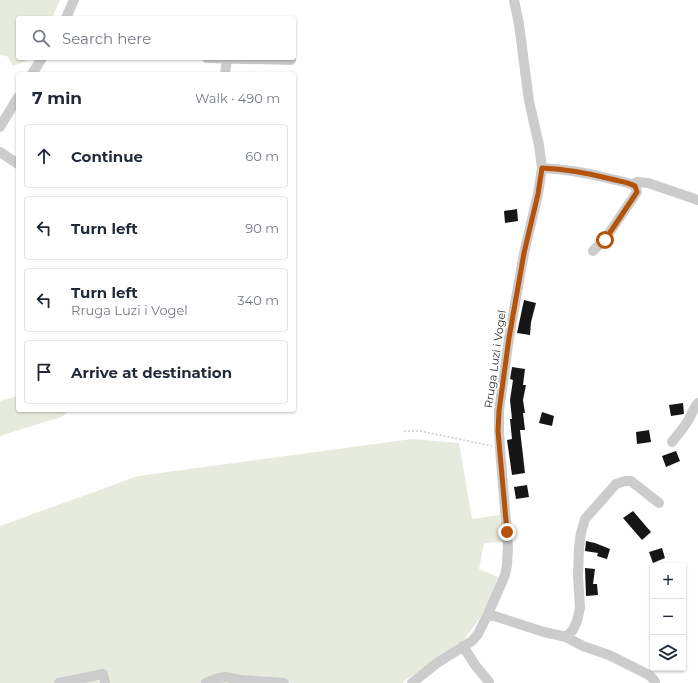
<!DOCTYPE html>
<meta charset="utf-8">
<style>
:root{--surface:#fff;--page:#f2f2f3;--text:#1f2937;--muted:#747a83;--line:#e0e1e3}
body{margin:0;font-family:Montserrat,sans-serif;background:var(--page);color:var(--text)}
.controls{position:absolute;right:12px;bottom:12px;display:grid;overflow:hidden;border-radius:4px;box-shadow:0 1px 3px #0004}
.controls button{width:36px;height:36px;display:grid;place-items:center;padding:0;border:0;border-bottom:1px solid var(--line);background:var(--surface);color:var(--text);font:20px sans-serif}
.stop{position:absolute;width:12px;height:12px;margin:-9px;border:3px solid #b45309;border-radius:50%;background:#fff}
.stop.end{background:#b45309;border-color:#fff;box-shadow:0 1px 4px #0008}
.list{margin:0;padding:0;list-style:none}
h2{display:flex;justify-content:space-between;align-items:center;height:52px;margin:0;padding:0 16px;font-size:17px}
h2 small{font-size:13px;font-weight:400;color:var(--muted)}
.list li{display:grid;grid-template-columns:26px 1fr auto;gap:12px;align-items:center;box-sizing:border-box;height:64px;margin:0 8px 8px;padding:0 8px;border:1px solid var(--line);border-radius:4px}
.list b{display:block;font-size:15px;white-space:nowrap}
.list p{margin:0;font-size:13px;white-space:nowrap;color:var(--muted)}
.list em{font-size:13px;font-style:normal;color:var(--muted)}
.icon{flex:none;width:22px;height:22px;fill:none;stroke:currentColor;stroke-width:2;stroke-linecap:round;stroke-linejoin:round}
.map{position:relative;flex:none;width:698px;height:683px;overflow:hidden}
.search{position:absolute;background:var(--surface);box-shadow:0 1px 3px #0004;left:16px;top:16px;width:280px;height:44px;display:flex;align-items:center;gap:10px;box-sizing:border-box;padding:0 14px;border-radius:4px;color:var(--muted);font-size:15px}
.panel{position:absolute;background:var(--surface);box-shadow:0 1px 3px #0004;left:16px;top:72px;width:280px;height:340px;border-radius:4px}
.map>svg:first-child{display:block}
</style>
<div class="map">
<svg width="698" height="683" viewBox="0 0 698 683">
<rect width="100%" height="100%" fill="#fff"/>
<path fill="#e6ebdd" d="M 0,0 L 60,0 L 52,18 L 18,18 L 18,58 L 33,58 L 13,66 L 7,56 L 0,55 Z
M 18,396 L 18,410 L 71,410 L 61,417 L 6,434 L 0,437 L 0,401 Z
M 412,439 L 459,443 L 472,519 L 500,515 L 503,542 L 484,543 L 479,569 L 498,577 L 484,612 L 461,644 L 404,681 L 403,683 L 293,683 L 277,680 L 215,681 L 256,683 L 109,683 L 96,675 L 99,683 L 0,683 L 0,526 L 138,476 Z"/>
<path fill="#161616" d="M 517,209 L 518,221 L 505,223 L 504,211 Z
M 524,300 L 536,303 L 531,322 L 530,335 L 517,333 Z
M 512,367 L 525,369 L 523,385 L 526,385 L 523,400 L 525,413 L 523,413 L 525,430 L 520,430 L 525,473 L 512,475 L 507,440 L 512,439 L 510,419 L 512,419 L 510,400 L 513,380 L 510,379 Z
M 683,403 L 684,414 L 671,416 L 669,405 Z
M 542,412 L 554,416 L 552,426 L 539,423 Z
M 649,430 L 651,442 L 637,444 L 636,432 Z
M 676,451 L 680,461 L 666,467 L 662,456 Z
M 527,485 L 529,497 L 516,499 L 514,487 Z
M 633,511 L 651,532 L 642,540 L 623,518 Z
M 586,541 L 595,543 L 610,549 L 607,559 L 597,556 L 598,553 L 585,551 Z
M 662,548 L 665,558 L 653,563 L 649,552 Z
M 585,568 L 595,569 L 593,584 L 597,584 L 598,595 L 586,596 Z"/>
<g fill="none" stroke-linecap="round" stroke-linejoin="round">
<path stroke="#ccc" stroke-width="1.5" stroke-dasharray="2 2" stroke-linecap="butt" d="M 404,431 L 420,431 L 492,446"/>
<path stroke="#ccc" stroke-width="10" d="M 66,18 L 74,0
M 207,58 L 291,60
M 32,74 L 42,58
M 225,74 L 227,58
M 0,127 L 18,97
M 0,152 L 18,164
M 542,168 C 565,169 588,173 611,179 C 619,181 628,182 635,186 L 637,192 L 635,195 L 605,239 L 593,251
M 632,184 L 638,182 L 648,183 L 698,200
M 672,442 C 678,434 685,427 690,417 C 693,411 693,409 698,403
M 488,614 L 544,632 L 566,637 L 583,646 L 609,655 L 649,675 L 654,680 L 655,683
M 566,637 L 573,630 L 577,621 L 580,608 L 578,576 L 579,547 L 581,533 L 585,519 L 616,484 L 625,481 L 631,481 L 659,503
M 463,646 L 475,665 L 489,682
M 59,683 L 103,674 L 105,683
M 206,683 L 219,678 L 226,677 L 241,680 L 284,683
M 412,683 L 437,663 L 472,641 L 478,634 L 488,614 L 505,575 L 507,565 L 508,547 L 500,448 L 499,431 L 499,411 L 509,338 L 524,253 L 538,194 L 542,168 L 539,145 L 529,101 L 519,24 L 514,0"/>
</g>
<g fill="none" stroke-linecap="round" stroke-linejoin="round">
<path stroke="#b45309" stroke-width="5" d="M 507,532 L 498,431 L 499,411 L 509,338 L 524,253 L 538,194 L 542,168 C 565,169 588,173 611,179 C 619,181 628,182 635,186 L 637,192 L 605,240"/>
</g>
<g text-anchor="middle" stroke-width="4" stroke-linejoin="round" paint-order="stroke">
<g font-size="11" fill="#2f2f2f" stroke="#fff">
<text transform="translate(495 359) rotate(-82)" y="4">Rruga Luzi i Vogel</text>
</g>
</g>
</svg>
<div class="controls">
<button>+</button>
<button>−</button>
<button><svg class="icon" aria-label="layers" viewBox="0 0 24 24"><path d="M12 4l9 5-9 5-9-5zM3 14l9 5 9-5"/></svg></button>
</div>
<div class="stop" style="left:605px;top:240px"></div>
<div class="stop end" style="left:507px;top:532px"></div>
<div class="search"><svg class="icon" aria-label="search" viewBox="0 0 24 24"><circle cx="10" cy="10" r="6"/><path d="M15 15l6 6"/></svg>Search here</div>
<section class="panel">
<h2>7 min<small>Walk · 490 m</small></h2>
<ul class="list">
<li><svg class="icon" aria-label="ahead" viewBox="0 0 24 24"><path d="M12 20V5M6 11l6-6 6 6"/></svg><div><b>Continue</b></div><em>60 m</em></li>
<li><svg class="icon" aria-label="left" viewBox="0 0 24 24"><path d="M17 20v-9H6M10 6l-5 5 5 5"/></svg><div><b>Turn left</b></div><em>90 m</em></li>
<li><svg class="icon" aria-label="left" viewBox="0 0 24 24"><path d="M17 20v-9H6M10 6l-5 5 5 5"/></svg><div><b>Turn left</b><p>Rruga Luzi i Vogel</p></div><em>340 m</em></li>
<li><svg class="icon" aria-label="arrive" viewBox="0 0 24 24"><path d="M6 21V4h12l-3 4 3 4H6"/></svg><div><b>Arrive at destination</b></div></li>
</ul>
</section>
</div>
